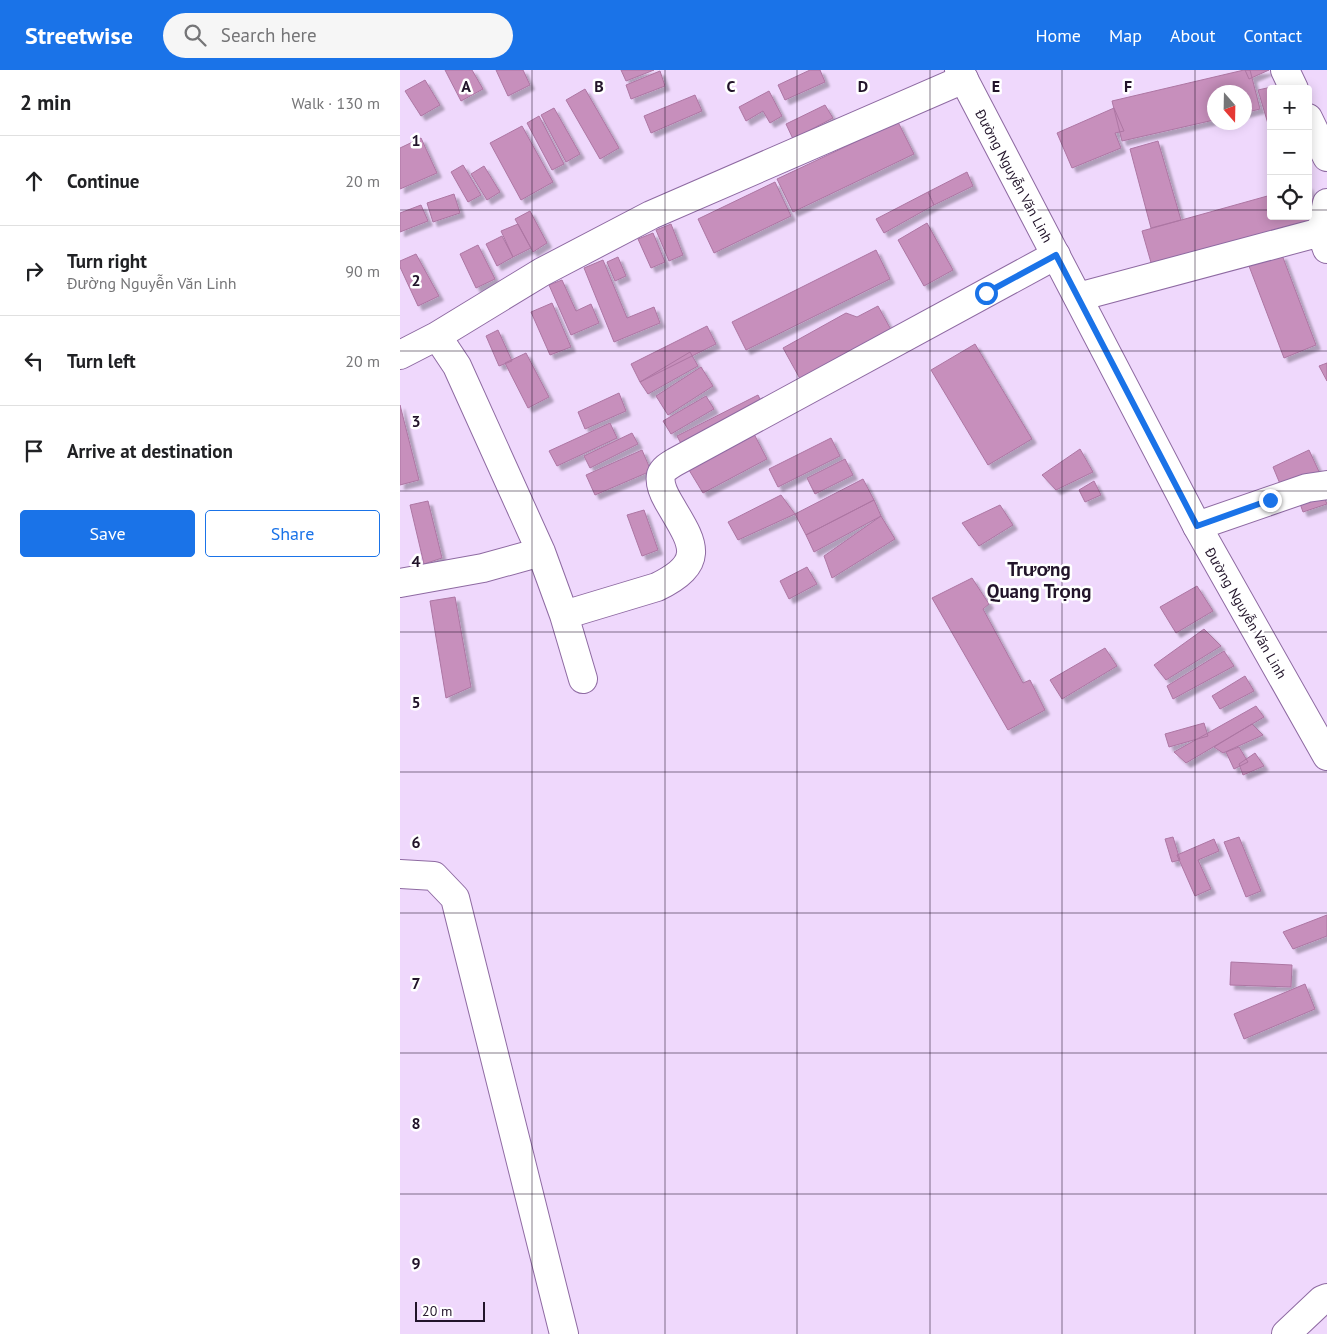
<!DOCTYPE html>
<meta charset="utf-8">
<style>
:root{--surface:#fff;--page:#f6f6f6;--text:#202124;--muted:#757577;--line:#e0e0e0;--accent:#1a73e8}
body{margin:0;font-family:"PT Sans",sans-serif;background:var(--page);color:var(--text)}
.controls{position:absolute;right:15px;top:15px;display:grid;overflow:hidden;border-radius:5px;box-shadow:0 2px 12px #0003}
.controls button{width:45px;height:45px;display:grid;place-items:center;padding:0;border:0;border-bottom:1px solid var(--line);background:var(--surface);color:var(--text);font:25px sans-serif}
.compass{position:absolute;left:807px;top:15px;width:45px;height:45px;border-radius:50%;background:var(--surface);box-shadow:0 2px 12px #0003;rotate:160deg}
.scale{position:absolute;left:15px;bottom:12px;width:70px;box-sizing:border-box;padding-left:5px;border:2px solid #22142a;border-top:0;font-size:14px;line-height:18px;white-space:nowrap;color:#22142a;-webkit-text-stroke:4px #fff;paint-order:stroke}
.stop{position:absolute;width:15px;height:15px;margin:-11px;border:4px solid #1a73e8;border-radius:50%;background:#fff}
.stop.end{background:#1a73e8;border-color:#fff;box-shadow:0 1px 5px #0008}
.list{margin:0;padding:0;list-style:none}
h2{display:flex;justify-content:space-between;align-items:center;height:65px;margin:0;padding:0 20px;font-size:21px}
h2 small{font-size:16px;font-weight:400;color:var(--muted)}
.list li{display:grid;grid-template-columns:32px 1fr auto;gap:15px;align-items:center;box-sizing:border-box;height:90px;padding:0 20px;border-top:1px solid var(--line)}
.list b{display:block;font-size:19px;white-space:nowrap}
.list p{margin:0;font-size:16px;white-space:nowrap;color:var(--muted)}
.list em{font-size:16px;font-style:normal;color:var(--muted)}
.actions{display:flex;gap:10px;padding:15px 20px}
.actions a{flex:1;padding:11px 0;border:1px solid var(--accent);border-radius:5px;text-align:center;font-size:18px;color:var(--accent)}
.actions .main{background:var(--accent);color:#fff}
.icon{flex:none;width:28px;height:28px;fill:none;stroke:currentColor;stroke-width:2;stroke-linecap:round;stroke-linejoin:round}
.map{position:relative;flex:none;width:927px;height:1264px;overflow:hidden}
header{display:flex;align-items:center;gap:30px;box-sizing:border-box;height:70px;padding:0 25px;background:var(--accent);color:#fff}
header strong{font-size:24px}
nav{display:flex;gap:28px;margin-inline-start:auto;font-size:18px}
.search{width:350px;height:45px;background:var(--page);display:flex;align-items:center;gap:12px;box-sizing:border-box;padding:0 18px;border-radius:28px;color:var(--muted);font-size:19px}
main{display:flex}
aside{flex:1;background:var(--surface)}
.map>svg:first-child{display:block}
</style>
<header>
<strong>Streetwise</strong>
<div class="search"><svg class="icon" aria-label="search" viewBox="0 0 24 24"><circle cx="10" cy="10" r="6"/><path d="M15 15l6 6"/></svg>Search here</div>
<nav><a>Home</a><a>Map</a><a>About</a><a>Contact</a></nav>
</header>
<main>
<aside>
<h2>2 min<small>Walk · 130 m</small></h2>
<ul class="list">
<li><svg class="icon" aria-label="ahead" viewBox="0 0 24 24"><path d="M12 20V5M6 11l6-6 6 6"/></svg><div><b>Continue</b></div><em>20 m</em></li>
<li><svg class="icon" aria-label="right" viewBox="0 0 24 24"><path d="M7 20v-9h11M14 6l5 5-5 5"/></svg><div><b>Turn right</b><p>Đường Nguyễn Văn Linh</p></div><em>90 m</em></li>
<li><svg class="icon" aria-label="left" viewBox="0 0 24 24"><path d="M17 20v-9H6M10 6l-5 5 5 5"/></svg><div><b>Turn left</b></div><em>20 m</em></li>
<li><svg class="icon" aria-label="arrive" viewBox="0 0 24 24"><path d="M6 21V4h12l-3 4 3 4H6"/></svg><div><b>Arrive at destination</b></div></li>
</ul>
<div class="actions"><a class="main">Save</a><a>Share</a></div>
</aside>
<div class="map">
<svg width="927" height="1264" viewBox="0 0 927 1264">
<defs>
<filter id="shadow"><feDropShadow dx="4.5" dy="4.5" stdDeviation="1" flood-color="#0004"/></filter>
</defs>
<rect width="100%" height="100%" fill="#efd8fc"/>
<path fill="#c78fbc" stroke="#ad76a3" filter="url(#shadow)" d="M 45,0 L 72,0 L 83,19 L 61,31 Z
M 96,0 L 123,0 L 130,15 L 108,26 Z
M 221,0 L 254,0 L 226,11 Z
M 410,0 L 420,0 L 425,12 L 385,30 L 378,15 Z
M 844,0 L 850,0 L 860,39 L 844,43 L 844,22 L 814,22 L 814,50 L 722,71 L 712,31 Z
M 845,0 L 869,0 L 849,9 Z
M 260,1 L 265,16 L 231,29 L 226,15 Z
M 25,10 L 40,35 L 21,46 L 5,21 Z
M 885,14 L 886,19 L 871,19 L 871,64 L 858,20 Z
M 185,19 L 219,78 L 200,89 L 166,30 Z
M 369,21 L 382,46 L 370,53 L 363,41 L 346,51 L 339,37 Z
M 295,25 L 302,41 L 251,63 L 244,46 Z
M 425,35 L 433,48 L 393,69 L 386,54 Z
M 154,38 L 180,84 L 166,92 L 141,45 Z
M 714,38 L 724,61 L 715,63 L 721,78 L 672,98 L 657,63 Z
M 139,46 L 164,94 L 152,100 L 127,53 Z
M 498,52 L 514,84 L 393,142 L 377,109 Z
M 122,56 L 153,112 L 121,130 L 90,73 Z
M 21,68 L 37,103 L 0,119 L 0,78 Z
M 758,71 L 781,150 L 751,158 L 730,79 Z
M 63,95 L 81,125 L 68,132 L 51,102 Z
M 84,96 L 100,122 L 87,130 L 71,104 Z
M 567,102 L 573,116 L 534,135 L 528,122 Z
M 375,112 L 391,146 L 314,183 L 298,149 Z
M 908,115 L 920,157 L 754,203 L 742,161 L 871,125 L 871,146 L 908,146 Z
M 528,122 L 534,135 L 484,163 L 476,149 Z
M 54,124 L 60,143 L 33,152 L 27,133 Z
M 21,135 L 28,151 L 0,162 L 0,143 Z
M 130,141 L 147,173 L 133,182 L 115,149 Z
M 527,153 L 553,200 L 524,216 L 498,170 Z
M 118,154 L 131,178 L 113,187 L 101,161 Z
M 271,154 L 283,185 L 269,191 L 256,160 Z
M 253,163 L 265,192 L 251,198 L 238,169 Z
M 102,166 L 113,187 L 97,196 L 86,174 Z
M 78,175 L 95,209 L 76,218 L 60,184 Z
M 476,180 L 490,209 L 346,280 L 332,252 Z
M 16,184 L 39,226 L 18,236 L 0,197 L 0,191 Z
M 882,185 L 916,275 L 884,288 L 849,196 Z
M 218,187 L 226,206 L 215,211 L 207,192 Z
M 203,190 L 227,248 L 254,237 L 260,253 L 214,272 L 184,198 Z
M 162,210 L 176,241 L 191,234 L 199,253 L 171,265 L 149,215 Z
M 152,233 L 171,277 L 150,285 L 131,242 Z
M 478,236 L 495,267 L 404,316 L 383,278 L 446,243 L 457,247 Z
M 307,256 L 316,274 L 240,312 L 231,294 Z
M 98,260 L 112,291 L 99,296 L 86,266 Z
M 575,274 L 632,369 L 588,395 L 531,300 Z
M 290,282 L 298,296 L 248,324 L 240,312 Z
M 126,283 L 149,327 L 128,338 L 105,293 Z
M 927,293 L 927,311 L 919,296 Z
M 301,297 L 313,316 L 268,345 L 256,326 Z
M 219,323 L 226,341 L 185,359 L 178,342 Z
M 358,325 L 366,341 L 286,383 L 277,366 Z
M 306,326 L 314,339 L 271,364 L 263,351 Z
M 0,335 L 19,410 L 0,415 Z
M 210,353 L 217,368 L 157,396 L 149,381 Z
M 232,363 L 238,374 L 190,398 L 184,386 Z
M 354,364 L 367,389 L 303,423 L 289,400 Z
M 431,368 L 440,386 L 378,417 L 369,399 Z
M 680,379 L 693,402 L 656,420 L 642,405 Z
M 242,380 L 251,401 L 195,425 L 186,405 Z
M 909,380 L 921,406 L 883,421 L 873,397 Z
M 445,389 L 453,405 L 415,424 L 407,408 Z
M 463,409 L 474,430 L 406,465 L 395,444 Z
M 694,411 L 701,425 L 685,432 L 679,420 Z
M 921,420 L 927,434 L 903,442 L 898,428 Z
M 381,425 L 395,444 L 338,470 L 328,452 Z
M 474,430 L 481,446 L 414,482 L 406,465 Z
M 28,431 L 42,488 L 24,494 L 10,435 Z
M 600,435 L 613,455 L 579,476 L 562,453 Z
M 244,440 L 258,480 L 242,486 L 227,445 Z
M 481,446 L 495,469 L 432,508 L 424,486 Z
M 407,497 L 417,514 L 389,529 L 380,511 Z
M 572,508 L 589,534 L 583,539 L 623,613 L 630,610 L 645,640 L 608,660 L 532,528 Z
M 797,516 L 813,541 L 776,563 L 760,537 Z
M 55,527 L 71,617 L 46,628 L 30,531 Z
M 804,559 L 821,576 L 766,610 L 754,595 Z
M 705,578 L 717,596 L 662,629 L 650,610 Z
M 824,581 L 834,596 L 773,629 L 767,616 Z
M 845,606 L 854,621 L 820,639 L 812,626 Z
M 856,636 L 864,647 L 786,693 L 774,682 Z
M 804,653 L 808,666 L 769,677 L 765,664 Z
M 852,654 L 863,665 L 823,683 L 814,677 Z
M 839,677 L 848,692 L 834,699 L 826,682 Z
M 855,683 L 864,696 L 843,705 L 839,694 Z
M 773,767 L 780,790 L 772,792 L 765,769 Z
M 839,767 L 861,821 L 846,827 L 824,772 Z
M 814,769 L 819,781 L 798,790 L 811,819 L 795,826 L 777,785 Z
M 927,845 L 927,866 L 893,879 L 883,862 Z
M 831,892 L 892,895 L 891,917 L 830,915 Z
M 905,914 L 915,939 L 844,969 L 834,944 Z"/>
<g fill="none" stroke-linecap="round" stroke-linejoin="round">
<defs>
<path id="minor" d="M 885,0 L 894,19
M 908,48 L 927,87
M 927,179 L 921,162 L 927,133
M 678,227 L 921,162
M 37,266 L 57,296 L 141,482 L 164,545 L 183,609
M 0,285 L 37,266 L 142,202 L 251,145 L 564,9
M 797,456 L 907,418 L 927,415
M 0,513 L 83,498 L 141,482
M 164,545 L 257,517 C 310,491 291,471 268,431 C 264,424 259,414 261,405 C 263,399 270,395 275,392 L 656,185
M 0,804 L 34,806 L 55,828 L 164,1264
M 886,1264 L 922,1230 L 927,1228"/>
<path id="major" d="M 559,0 L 797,456 L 927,686"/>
</defs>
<use href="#minor" stroke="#8e6aa2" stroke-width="30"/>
<use href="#major" stroke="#8e6aa2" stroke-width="30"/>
<use href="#minor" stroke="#fff" stroke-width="28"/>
<use href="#major" stroke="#fff" stroke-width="28"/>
</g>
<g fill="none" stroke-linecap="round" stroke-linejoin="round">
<path stroke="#1a73e8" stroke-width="6" d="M 586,223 L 656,185 L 797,456 L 870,430"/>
</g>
<path fill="none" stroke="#22142a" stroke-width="1" stroke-opacity="0.55" d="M 132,0 L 132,1264M 265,0 L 265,1264M 397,0 L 397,1264M 530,0 L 530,1264M 662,0 L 662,1264M 795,0 L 795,1264M 0,140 L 871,140M 908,140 L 927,140M 0,281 L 927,281M 0,421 L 927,421M 0,562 L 927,562M 0,702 L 927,702M 0,843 L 927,843M 0,983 L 927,983M 0,1124 L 927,1124"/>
<g text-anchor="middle" stroke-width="5" stroke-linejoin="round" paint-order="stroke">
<g font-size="14" fill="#22142a" stroke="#fff">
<text transform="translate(614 106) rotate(62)" y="5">Đường Nguyễn Văn Linh</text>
<text transform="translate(846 543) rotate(60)" y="5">Đường Nguyễn Văn Linh</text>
</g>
<g font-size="19" font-weight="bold" fill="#22142a" stroke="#fff">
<text x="639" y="506">Trương<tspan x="639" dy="22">Quang Trọng</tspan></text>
</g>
</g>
<g font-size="16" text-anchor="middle" font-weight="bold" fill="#22142a" stroke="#fff" stroke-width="5" stroke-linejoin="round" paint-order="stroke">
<text x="66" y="22">A</text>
<text x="199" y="22">B</text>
<text x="331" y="22">C</text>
<text x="463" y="22">D</text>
<text x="596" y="22">E</text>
<text x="728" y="22">F</text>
<text x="16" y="76">1</text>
<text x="16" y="216">2</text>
<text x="16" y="357">3</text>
<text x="16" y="497">4</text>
<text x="16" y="638">5</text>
<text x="16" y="778">6</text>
<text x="16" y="919">7</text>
<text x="16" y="1059">8</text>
<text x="16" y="1199">9</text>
</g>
</svg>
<div class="controls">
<button>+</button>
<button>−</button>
<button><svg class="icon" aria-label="locate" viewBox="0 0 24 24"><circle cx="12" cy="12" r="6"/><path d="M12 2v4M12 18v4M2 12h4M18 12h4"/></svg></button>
</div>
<svg class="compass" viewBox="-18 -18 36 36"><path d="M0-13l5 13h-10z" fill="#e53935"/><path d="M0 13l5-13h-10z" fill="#757577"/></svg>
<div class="scale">20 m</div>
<div class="stop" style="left:586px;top:223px"></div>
<div class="stop end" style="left:870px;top:430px"></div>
</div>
</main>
